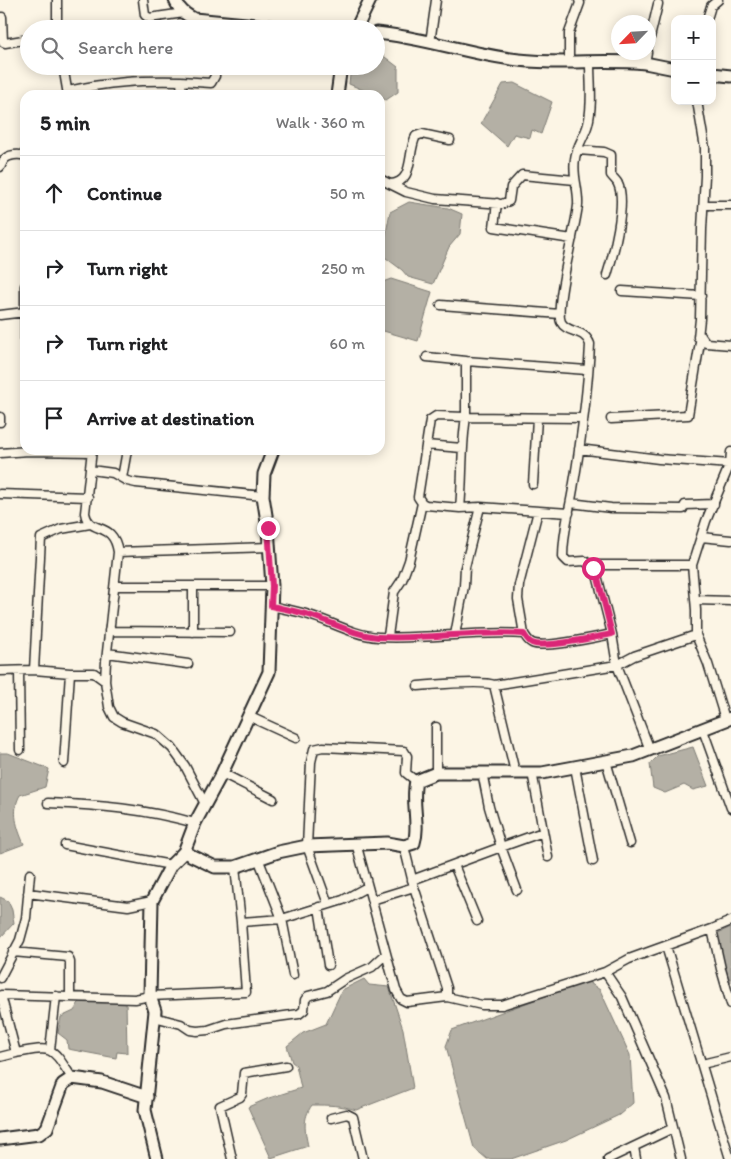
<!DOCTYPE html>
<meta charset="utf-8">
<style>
:root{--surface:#fff;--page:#f6f6f6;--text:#202124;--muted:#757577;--line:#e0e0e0}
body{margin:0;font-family:Itim,sans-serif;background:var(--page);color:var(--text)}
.controls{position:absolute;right:15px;top:15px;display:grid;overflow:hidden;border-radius:10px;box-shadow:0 2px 12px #0003}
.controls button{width:45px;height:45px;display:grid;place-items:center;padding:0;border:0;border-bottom:1px solid var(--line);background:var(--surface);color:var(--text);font:25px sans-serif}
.compass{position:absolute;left:611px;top:15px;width:45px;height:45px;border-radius:50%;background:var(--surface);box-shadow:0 2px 12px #0003;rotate:245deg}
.stop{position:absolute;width:15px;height:15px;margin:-11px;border:4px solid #db2777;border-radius:50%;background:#fff}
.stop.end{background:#db2777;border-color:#fff;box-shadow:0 1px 5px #0008}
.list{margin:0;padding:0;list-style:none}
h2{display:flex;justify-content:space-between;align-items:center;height:65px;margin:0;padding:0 20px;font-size:21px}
h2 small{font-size:16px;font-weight:400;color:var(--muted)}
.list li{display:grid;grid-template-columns:32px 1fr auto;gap:15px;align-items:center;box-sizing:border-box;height:75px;padding:0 20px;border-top:1px solid var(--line)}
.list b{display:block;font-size:19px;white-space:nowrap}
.list em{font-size:16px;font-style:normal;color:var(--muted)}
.icon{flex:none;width:28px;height:28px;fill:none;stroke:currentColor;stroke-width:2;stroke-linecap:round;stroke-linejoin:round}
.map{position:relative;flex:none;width:731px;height:1159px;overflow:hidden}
.search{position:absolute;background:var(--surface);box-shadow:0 2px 12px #0003;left:20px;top:20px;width:365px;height:55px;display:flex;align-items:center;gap:12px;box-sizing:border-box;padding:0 18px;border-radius:28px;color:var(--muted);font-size:19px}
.panel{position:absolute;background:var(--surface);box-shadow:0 2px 12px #0003;left:20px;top:90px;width:365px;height:365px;border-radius:15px}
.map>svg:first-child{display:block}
</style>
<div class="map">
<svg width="731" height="1159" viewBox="0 0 731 1159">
<rect width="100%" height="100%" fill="#fcf5e5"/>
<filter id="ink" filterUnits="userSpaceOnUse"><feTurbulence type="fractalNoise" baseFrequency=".02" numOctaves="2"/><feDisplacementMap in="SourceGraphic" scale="10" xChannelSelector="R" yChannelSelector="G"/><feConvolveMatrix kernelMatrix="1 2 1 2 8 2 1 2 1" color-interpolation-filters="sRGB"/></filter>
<g filter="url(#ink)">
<path fill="#b4b0a5" stroke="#7d7b74" d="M 161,20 L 164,29 L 129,29 L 131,23 Z
M 381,54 L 398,67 L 398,92 L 386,100 L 380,97 L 380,95 L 375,95 L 349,84 L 351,66 L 376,66 L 376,55 Z
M 514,83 L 552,102 L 541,134 L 532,130 L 530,138 L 514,134 L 507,146 L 481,123 L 503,84 Z
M 409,202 L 448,208 L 462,214 L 460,234 L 449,247 L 433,284 L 408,277 L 402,270 L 382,255 L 390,212 Z
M 391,279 L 432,292 L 418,341 L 380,330 L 380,283 Z
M 693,747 L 708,786 L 693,790 L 684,785 L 665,793 L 653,788 L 650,764 L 658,756 Z
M 0,753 L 8,753 L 49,769 L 45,787 L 20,795 C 11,811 17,828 24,844 L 0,853 Z
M 0,897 L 8,901 L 12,910 L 14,923 L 0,938 Z
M 731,927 L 731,982 L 729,982 L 716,938 L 718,933 Z
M 364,979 L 369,985 L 389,987 L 403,1029 L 413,1088 L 356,1110 C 341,1105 328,1105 312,1105 C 302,1119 305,1131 308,1146 L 271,1158 L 248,1107 L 269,1098 L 301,1088 L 296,1065 L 292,1062 L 287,1046 L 303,1033 L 326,1024 L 342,990 Z
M 587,981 L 600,990 L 630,1055 L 633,1103 L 619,1115 L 566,1140 L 511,1159 L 487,1159 L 474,1148 L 446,1046 L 452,1030 Z
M 81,999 L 126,1000 L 127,1053 L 117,1052 L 116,1058 L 68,1049 L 67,1040 L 58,1033 L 61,1017 L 74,1011 Z"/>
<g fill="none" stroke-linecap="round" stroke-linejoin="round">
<defs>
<path id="street" d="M 57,0 L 57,29
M 143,0 L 145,15 L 149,18 L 184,13
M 2,17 L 3,42 L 5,43 L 29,39
M 707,19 L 711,6 L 718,0
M 430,43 L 436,0
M 648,46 L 658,4
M 569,63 L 569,33 L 580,3 L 579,0
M 590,63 C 590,83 593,104 588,124 C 585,136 576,147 575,159 C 572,175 579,189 578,205 C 576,227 554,306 561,322 C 567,334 584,328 590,344 C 588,392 581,441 573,489 C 569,513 563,532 563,557 L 568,562 L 585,561 L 593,568 L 597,575 L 612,634 L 617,665 L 650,750
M 645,63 L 647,52
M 63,66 L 68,95
M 68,91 C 109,82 139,80 181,81
M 182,95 L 181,81 L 211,83 L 215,76 L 215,66
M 697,101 L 705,148 L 705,176 L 702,229 L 700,319 L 698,337 L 701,336 L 706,343 L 731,345
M 578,150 L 604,152 L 611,155 L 611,175 C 613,178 617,181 618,184 C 627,202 613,256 607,275
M 0,167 C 2,165 2,162 4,160 C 8,154 20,154 25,156
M 380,179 L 406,192 L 435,199 L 502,204 L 509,201 L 511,187 L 522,175 L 575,180
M 390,184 C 415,183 407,152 416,136 L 422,134 L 450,140
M 497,203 L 494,227 L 572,239
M 704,205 L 731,205
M 25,286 L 25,342
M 622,291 L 701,296
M 441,305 L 560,314
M 0,315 L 25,312
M 427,357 L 466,361 L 466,417 L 436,416 L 430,420 L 418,497 L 422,503 L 426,505 L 460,508 L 480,507 L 569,513
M 466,361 L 587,370
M 0,417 L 0,422
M 611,419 L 688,415 L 701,336
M 426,445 L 462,448
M 579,449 L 659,459 L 731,464
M 92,450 L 85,513 C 89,536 113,519 118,552 L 106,661 L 105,681
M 0,453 L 29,451 L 92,452
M 91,470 L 113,473 L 127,481 L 136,483 L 263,496
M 122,478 L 127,450
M 533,484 L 537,418
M 0,494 L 88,497
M 571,503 L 611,508 L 683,509 L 685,505 L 714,504
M 460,508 C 463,478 461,447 466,417 L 583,418
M 701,537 L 731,540
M 118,552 L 269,547
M 590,565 L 692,565
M 115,586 L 272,586
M 193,586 L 193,632
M 695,600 L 731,601
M 271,606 C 284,609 297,611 309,615 C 332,622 353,635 378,637 C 427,640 475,630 524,634 C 526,637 528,641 532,643 C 544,649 596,637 612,634
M 109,631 L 230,632
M 524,634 L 518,599 L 519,585 L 538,511
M 455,635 L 464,586 L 465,567 L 480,507
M 388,636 L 394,592 L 402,580 L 409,561 L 422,503
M 107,653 L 188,664
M 34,670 L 41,538 L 61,529 L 90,524
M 0,671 L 34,670 L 70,673 L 94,673 L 105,681 L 109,707 L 114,717 L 122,722 L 156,734 L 172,748 L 185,766 L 205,804
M 19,671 L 20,750
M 494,685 L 617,665 L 634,656 L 696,635
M 418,686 C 433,685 483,680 494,685 L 515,772
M 248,716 L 296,738
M 725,719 L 708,664 L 696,635 L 696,610 L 692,565 L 706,521 L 730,464 L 731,452
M 703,730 L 731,808
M 606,761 L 630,843
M 64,763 L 70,673
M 575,767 L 593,861
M 532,772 L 548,857
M 222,773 L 273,799
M 436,773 L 436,727
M 48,803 C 100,805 145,809 195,823
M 356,843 L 396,990 L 401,999 L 407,1002 L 447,997 L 482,1005 L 502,1005 L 605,972 L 629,959 L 712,929
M 65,845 L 171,865
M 454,865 L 477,921
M 412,880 L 501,847 L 489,807 L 482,772
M 414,887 L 447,988 L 447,997
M 517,890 L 501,847 L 543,832
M 28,893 L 128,906 L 152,901
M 372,900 L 414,887 L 404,846
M 328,904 L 307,846 L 311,762 L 314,749 L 323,747 L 404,751 L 407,756 L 406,773 L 416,781
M 319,907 L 328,965
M 731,921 L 712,929 L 721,969 L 731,1004
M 241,922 L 282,919 L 258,858
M 666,946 L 730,1159
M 13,952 L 68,957 L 70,962 L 70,997
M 605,972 L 622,997 L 666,1098 L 681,1159
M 293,975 L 282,919 L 343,900 L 367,887
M 0,978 L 20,940 L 26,918 L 30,874
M 154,1017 L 181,1024 L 190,1030 L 197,1031 L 208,1030 L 226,1024 L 299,1014 L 304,1010 L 305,1000 L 308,996 L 327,991 L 345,979 L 372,967 L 385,955
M 50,1050 L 56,996
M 16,1053 C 54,1046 51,1046 72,1078
M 0,1057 L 16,1053 L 1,995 L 135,999 L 150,996 L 246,992 L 241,922 L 235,867
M 702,1064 L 731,1057
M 331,1118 L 347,1114 L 353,1117 L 363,1159
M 634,1147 L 636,1159
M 232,1159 L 220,1106 L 240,1097 L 242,1094 L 244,1073 L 286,1066
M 608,1159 L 673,1128"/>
<path id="secondary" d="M 175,0 C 179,10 185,14 194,19 L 298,29
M 356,29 L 370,0
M 376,33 C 424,37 471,55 519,60 C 561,65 603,59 645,63 C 655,65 665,67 675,69
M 712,74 L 731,76
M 337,95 L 341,66
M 184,852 L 215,867 L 235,867 L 278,852 L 307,846 L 387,843 L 404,846 L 414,843 C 420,825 411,802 416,781 L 436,773 L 542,773 L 633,756 L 731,718
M 0,1139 L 39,1134 L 47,1128 L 63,1084 L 72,1078 L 102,1082 L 147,1097
M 157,1159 L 145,1110 L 155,1011 L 150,996 L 152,901 L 171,865 L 184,852 L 195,823 L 222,773 L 269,672 L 272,586 L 268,528 L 263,496 L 264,474 L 273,450"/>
</defs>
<use href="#street" stroke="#2b2b2b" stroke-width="11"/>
<use href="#secondary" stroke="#2b2b2b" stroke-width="15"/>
<use href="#street" stroke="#fcf5e5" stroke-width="8"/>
<use href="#secondary" stroke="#fcf5e5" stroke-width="11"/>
</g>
</g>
<g fill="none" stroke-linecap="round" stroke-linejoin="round" filter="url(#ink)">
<path stroke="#db2777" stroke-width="6" d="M 268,528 L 272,586 L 271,606 C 284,609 297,611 309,615 C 332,622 353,635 378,637 C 427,640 475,630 524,634 C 526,637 528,641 532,643 C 544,649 596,637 612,634 L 597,574 L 593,568"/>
</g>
</svg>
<div class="controls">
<button>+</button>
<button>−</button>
</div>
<svg class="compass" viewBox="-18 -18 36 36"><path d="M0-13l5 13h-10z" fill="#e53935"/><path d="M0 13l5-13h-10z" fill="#757577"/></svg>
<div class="stop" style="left:593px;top:568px"></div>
<div class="stop end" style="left:268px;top:528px"></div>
<div class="search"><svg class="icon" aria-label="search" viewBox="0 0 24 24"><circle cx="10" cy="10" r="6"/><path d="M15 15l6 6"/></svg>Search here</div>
<section class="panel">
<h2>5 min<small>Walk · 360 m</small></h2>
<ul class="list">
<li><svg class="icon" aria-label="ahead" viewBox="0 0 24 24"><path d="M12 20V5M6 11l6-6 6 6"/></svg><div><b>Continue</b></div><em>50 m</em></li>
<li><svg class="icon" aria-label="right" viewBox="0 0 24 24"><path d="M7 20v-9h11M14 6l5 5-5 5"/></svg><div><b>Turn right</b></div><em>250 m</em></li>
<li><svg class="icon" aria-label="right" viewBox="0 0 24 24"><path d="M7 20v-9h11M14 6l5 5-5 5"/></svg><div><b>Turn right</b></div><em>60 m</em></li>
<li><svg class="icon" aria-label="arrive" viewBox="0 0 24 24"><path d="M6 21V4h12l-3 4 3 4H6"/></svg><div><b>Arrive at destination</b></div></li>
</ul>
</section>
</div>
